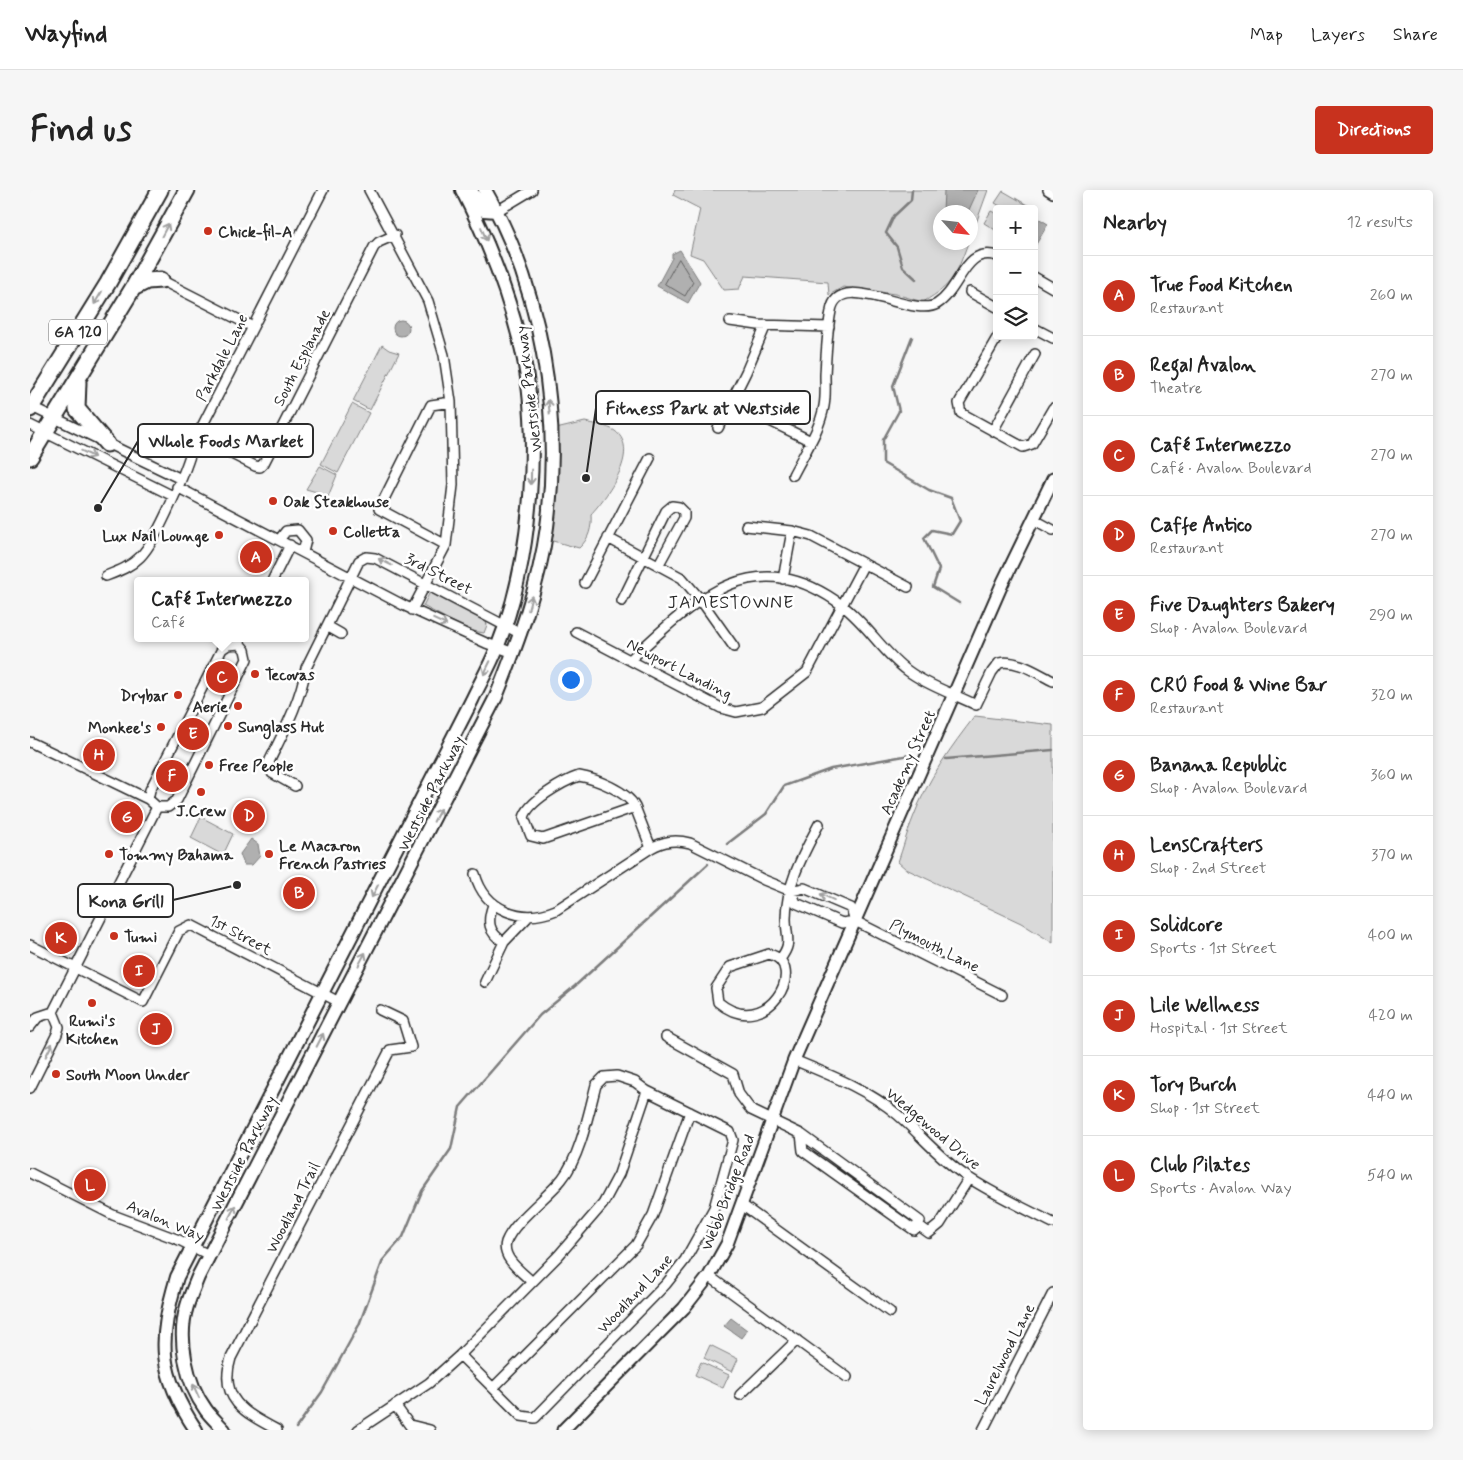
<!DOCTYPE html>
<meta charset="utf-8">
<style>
:root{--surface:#fff;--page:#f6f6f6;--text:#222;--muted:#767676;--line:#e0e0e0;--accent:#c8321e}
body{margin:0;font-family:Mynerve,sans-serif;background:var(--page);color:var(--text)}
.controls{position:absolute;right:15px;top:15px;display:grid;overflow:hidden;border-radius:5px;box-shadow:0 2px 12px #0003}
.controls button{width:45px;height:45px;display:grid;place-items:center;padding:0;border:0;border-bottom:1px solid var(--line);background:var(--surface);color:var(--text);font:25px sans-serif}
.compass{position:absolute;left:903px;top:15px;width:45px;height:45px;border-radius:50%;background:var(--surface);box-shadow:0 2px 12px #0003;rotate:117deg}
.you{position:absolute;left:540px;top:489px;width:18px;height:18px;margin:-12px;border:4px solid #fff;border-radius:50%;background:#1a73e8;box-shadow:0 0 0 8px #1a73e833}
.badge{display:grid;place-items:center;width:32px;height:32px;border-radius:50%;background:var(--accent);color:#fff;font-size:16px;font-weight:700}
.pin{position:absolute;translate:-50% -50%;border:2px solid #fff;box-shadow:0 1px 5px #0006}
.popup{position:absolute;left:104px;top:387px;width:175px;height:65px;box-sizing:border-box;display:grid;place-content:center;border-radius:5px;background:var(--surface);filter:drop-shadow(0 1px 4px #0005);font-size:16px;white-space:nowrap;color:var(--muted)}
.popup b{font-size:19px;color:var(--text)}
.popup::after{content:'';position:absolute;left:50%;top:100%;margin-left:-10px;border:10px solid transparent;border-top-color:var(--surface)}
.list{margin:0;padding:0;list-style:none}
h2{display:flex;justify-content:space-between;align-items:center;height:65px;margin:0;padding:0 20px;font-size:21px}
h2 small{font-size:16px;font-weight:400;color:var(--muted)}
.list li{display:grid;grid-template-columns:32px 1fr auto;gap:15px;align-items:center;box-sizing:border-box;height:80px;padding:0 20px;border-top:1px solid var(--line)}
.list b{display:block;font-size:19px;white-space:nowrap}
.list p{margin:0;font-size:16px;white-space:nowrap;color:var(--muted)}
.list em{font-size:16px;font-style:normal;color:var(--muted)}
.icon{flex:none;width:28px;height:28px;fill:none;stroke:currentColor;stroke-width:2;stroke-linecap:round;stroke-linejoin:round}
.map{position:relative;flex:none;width:1023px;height:1240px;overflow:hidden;border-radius:5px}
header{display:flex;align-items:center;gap:30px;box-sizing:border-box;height:70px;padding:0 25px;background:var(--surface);border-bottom:1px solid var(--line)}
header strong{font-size:24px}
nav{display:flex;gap:28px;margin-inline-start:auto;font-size:18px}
.intro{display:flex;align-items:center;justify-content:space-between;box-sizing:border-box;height:120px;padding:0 30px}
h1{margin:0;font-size:35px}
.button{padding:12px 22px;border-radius:5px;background:var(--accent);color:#fff;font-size:18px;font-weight:700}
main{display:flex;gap:30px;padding:0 30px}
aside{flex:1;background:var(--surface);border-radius:5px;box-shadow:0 2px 12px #0003}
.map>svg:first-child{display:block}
</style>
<header>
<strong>Wayfind</strong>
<nav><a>Map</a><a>Layers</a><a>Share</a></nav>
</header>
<div class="intro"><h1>Find us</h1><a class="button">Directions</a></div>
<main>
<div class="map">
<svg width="1023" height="1240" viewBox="0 0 1023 1240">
<rect width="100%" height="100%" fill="#f7f7f7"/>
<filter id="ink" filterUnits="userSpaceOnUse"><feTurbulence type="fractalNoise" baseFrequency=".02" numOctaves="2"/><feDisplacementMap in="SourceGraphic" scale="10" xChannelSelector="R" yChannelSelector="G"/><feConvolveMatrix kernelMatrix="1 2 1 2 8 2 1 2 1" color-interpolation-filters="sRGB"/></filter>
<g filter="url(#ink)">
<path fill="#d9d9d9" stroke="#828282" d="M 645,0 L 958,0 L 941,47 L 941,22 L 911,22 L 911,52 L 938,53 C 926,85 924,94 893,112 L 865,104 L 813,97 L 799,105 L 798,92 L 715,86 L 709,99 L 694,100 L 673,69 L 660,64 L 670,19 L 643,5 Z
M 973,1 L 999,16 L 998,19 L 975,19 L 965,13 Z
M 961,21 L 967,24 L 967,41 L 954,33 Z
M 352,155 L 359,160 L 369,163 L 340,220 L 323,211 Z
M 322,214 L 339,223 L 308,283 L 291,274 Z
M 555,232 C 564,234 578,236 585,241 C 612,261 575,309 561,324 C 562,338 559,349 549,358 L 519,350 L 526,239 Z
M 290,276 L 307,285 L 297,309 L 290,303 L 276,299 Z
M 401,400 L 455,429 L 457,435 L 454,443 L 438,440 L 393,416 Z
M 945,526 L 1023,535 L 1023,753 L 991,733 L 876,679 L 868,672 C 873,658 877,642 883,628 C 897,590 921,557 945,526 Z
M 171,627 L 203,644 L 193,665 L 161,648 Z
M 680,1155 L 708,1169 L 702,1182 L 674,1168 Z
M 671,1172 L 699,1185 L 693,1198 L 665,1185 Z"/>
<path fill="#b0b0b0" stroke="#7b7b7b" d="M 914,0 L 948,0 L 938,22 L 913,22 Z
M 1008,28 L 1018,34 L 1005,56 L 1004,35 Z
M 650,60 L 670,92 L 658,113 L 627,96 L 642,68 L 642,64 Z
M363 138a8 8 0 1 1 16 0a8 8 0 1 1-16 0Z
M 221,649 L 228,654 L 230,666 L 222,675 L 214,675 L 210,664 Z
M 701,1128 L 717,1140 L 711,1148 L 694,1136 Z"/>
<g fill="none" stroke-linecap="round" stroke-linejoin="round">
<path stroke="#606060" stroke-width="1" d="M 649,69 L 663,92 L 655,106 L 635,94 Z"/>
<path stroke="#7b7b7b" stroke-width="2.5" d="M 882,0 L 881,10 L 864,26 L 856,43 L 867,57 L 873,77 L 886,89
M 882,147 L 863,196 L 869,221 L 853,250 L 853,273 L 899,300 L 921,308 L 930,331 L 922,344 L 902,340 L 894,348 L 909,379 L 903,397 L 929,413
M 916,569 L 1023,560
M 697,654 L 736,624 L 754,596 L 801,579 L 880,565
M 266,1238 L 292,1202 L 329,1135 L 353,1070 L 373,1047 L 392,1001 L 421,959 L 430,917 L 510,825 L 545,796 L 678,674"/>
<defs>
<path id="minor" d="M 339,0 L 398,111 L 414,165 L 421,212 L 423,295 L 416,355 L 382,420
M 1018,0 L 1023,3
M 467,21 L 502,0
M 1004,87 L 1023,98
M 131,90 L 223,137
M 940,102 L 967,117
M 700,131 L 728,135 L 799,137
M 1004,138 L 1023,148
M 968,146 L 929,213 L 931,223 L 993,257 L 1002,254 L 1023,218
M 701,212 L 781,251
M 0,216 L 151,289
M 0,235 L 143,306
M 688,238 L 716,182 L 736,135
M 963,241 L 1005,164
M 167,246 L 225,276 L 230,277 L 234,273 L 344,57 L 349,52 L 365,45
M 763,285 C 774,263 790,240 794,216 C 796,206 795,195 795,185 C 796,164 797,142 801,121 C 808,78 882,129 907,114 C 931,99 934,56 967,66
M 147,297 L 375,416 L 456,453 L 484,463
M 1003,329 L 1023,340
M 716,336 L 762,341 L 781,346 L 878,397
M 578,348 L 652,388 L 670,409 L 704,457
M 249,350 L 256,341 L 268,340 L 276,350 L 273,362
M 416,355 L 349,319 L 401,215 L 421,212
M 76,386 C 89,381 100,377 110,367 C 128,349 157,279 164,252 L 293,0
M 753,389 L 762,341
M 242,391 L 260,355
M 555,393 L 620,268
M 592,411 L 636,321 L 642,316 L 649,317 L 654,322 L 654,328 L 629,374
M 297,436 L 311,444
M 546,442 L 691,518 L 706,522 L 732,517 L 777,482 L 834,374
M 600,470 C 665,409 725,350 813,416 C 838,435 853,463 878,481 C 898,496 924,504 946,515 L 962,482 L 969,473 C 987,469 1007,483 1023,491
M 0,552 L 118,609 L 127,617 L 138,617 L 147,610 L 217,469 L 215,460 L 210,454
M 549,586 C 566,589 597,601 605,617 L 513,649 L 501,646 L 494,628 C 497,612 534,591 549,586 Z
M 265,596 L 242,583 L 239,572 C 254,541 270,512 276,478 L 329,371 L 336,367 L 345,368 L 491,444
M 118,609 L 120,600 L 192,459 L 198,455 L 210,454
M 605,617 L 621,658
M 445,684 C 455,721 492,734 526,720 L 621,658 C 634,651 645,649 660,653 L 734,690 L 761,701 L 774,698 L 821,718 L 825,731
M 761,701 L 766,713 L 812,733 L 825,731
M 463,715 C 457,731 458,743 474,752
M 825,731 L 972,805
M 0,755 L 113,812 L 149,741 L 161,735 L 309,812
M 739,764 C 780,774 737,853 688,812 L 686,798 L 700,777 Z
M 750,769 C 763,753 756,747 756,729 C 756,694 774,663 789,634
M 455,792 L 474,752 L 497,728
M 0,837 L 8,827 L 23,822 L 127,617
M 636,847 L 703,884 L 709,904 L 721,920 L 771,944 L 890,1031 L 884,1040 L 773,961 L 771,944
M 764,870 C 800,885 837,899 868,925 C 891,945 910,969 936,986 C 963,1004 994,1018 1023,1033
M 0,898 L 27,844 L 29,837 L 23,822
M 0,983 L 83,1025 L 149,1050 L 179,1065
M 712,1015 L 860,1122
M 888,1035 L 899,1043 L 910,1034 L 939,988
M 679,1086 L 817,1187
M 430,1165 L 491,1226 L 505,1228 L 636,1094 L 655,1070 L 684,1018 L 703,950 L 700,942 L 617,901 L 605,892 L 587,886 L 574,887 L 566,895 C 559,922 550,967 532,989 C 518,1007 484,1031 476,1052 C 471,1068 492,1082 502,1092
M 463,1198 L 606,1055 L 623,1025 L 660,922
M 710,1205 L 767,1150
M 365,1215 L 383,1240
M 380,1235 L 400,1240
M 247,1240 C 215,1223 188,1209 201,1168 L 360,860 L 381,857 L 373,831 L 350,820
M 328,1240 L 399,1193 L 430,1165 L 528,1066 L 573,1014 L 589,984 L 617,901
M 953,1240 L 1023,1103"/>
<path id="tertiary" d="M 533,1240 L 654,1118 L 679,1086 L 697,1054 L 764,870 L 973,392 L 1023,289"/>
<path id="secondary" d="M 441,0 L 453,20 L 467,21
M 166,1240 C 128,1183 128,1151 147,1087 L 442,510 C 450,493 460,476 467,458 C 502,371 513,240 489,148 C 476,97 456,47 432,0
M 194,1240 C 188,1233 181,1227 176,1220 C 156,1193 147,1148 157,1116 C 160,1106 164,1097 168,1087 L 466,507 C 488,452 509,396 517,337 C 532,224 512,99 455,0"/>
<path id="trunk" d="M 103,98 L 117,91 L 131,90
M 48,192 L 47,219 L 77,254
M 0,219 L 78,93 L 130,0
M 0,267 L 103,98 L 157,0"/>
</defs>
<use href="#minor" stroke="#2b2b2b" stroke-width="12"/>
<use href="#tertiary" stroke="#2b2b2b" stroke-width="15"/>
<use href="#secondary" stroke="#2b2b2b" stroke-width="16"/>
<use href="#trunk" stroke="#2b2b2b" stroke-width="19"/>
<use href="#minor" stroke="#fff" stroke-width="9"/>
<use href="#tertiary" stroke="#fff" stroke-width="11"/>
<use href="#secondary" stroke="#fff" stroke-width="12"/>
<use href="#trunk" stroke="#fff" stroke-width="15"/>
</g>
<defs><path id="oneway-shaft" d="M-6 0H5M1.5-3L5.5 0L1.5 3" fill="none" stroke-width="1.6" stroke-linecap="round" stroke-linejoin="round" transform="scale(1.25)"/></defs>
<g stroke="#a0a0a0">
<use href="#oneway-shaft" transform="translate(135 40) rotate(-62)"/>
<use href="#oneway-shaft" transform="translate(454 44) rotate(67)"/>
<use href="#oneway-shaft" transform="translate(68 108) rotate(121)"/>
<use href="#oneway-shaft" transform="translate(519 217) rotate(-96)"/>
<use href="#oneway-shaft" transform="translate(58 264) rotate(26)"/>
<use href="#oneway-shaft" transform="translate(501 287) rotate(91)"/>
<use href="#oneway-shaft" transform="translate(355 372) rotate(-154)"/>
<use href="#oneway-shaft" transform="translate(500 413) rotate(-76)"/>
<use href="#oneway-shaft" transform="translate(410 432) rotate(25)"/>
<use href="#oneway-shaft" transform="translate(457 478) rotate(116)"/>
<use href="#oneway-shaft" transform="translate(407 625) rotate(-63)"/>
<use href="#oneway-shaft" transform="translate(345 701) rotate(117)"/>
<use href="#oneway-shaft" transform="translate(797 707) rotate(-156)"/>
<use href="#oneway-shaft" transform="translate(332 769) rotate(-62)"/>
<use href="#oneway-shaft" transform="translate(290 850) rotate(-63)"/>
<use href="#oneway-shaft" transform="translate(19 860) rotate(-63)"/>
<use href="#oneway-shaft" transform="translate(202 1022) rotate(-63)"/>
<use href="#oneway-shaft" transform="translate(166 1201) rotate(-114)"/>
</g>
</g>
<g fill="#c8321e" stroke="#fff" stroke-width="2">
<circle cx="178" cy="41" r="5"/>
<circle cx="243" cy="311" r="5"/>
<circle cx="303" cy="341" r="5"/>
<circle cx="189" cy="345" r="5"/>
<circle cx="225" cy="484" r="5"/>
<circle cx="148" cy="505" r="5"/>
<circle cx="208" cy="516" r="5"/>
<circle cx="198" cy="536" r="5"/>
<circle cx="131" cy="537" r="5"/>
<circle cx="179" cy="575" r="5"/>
<circle cx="171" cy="602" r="5"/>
<circle cx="79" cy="664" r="5"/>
<circle cx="239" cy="664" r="5"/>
<circle cx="84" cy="746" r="5"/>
<circle cx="62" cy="813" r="5"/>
<circle cx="26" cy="884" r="5"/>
</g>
<g text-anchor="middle" stroke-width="5" stroke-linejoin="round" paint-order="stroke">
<rect fill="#fff" stroke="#6b6b6b" stroke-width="1" x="19" y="129.5" width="58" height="25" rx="4"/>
<g font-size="15" font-weight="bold" fill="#2b2b2b">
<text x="48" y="147">GA 120</text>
</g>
<g font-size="16" font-weight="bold" fill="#2b2b2b" stroke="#fff" text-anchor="start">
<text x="188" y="47">Chick-fil-A</text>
<text x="253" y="317">Oak Steakhouse</text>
<text x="313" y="347">Colletta</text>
<text x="179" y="351" text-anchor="end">Lux Nail Lounge</text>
<text x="235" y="490">Tecovas</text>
<text x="138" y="511" text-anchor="end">Drybar</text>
<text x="198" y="522" text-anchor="end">Aerie</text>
<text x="208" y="542">Sunglass Hut</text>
<text x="121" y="543" text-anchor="end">Monkee's</text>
<text x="189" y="581">Free People</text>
<text x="171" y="626" text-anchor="middle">J.Crew</text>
<text x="249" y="661">Le Macaron<tspan x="249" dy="18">French Pastries</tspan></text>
<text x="89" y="670">Tommy Bahama</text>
<text x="94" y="752">Tumi</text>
<text x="62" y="836" text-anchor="middle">Rumi's<tspan x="62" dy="18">Kitchen</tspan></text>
<text x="36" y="890">South Moon Under</text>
</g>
<g font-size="16" fill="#2b2b2b" stroke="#fff">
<text transform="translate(191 167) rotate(-63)" y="6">Parkdale Lane</text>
<text transform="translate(271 167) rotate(-63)" y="6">South Esplanade</text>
<text transform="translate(498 199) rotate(-97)" y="6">Westside Parkway</text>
<text transform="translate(409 383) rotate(27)" y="6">3rd Street</text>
<text transform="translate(650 478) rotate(27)" y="6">Newport Landing</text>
<text transform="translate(877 572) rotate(-66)" y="6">Academy Street</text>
<text transform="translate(400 603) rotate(-63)" y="6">Westside Parkway</text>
<text transform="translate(211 744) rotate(28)" y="6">1st Street</text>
<text transform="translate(905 755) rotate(27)" y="6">Plymouth Lane</text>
<text transform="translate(904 938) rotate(40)" y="6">Wedgewood Drive</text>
<text transform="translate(213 963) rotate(-63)" y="6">Westside Parkway</text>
<text transform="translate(697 1002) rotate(-69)" y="6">Webb Bridge Road</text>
<text transform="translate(262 1017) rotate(-63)" y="6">Woodland Trail</text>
<text transform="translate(136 1030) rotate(23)" y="6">Avalon Way</text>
<text transform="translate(604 1103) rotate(-47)" y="6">Woodland Lane</text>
<text transform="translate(974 1164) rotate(-63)" y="6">Laurelwood Lane</text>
</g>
<g font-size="18" letter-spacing="1" fill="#2b2b2b" stroke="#fff">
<text x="701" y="418">JAMESTOWNE</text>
</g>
</g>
<path fill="none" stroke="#2b2b2b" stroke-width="2" d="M556 288L566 218M68 318L108 251M207 695L143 710"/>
<g fill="#2b2b2b" stroke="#fff" stroke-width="2">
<circle cx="556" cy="288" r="5"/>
<circle cx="68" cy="318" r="5"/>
<circle cx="207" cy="695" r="5"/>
</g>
<g fill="#fff" stroke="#2b2b2b" stroke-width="2">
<rect x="566" y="201" width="214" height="33" rx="5"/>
<rect x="108" y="234" width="175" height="33" rx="5"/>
<rect x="48" y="694" width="95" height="33" rx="5"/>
</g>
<g font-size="18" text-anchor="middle" font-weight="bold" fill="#2b2b2b">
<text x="673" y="224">Fitness Park at Westside</text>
<text x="196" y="257">Whole Foods Market</text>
<text x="96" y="717">Kona Grill</text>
</g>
</svg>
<div class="controls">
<button>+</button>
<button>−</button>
<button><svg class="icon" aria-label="layers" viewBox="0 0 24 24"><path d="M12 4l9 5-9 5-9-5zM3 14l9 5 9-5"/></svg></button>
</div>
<svg class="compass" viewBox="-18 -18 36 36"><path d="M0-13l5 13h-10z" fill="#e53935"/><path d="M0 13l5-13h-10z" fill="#767676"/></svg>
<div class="you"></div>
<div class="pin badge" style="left:226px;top:367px">A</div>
<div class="pin badge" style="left:269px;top:703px">B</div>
<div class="pin badge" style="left:192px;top:487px">C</div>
<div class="popup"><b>Café Intermezzo</b>Café</div>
<div class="pin badge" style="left:219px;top:626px">D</div>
<div class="pin badge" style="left:163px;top:544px">E</div>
<div class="pin badge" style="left:142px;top:586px">F</div>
<div class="pin badge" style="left:97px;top:627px">G</div>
<div class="pin badge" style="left:69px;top:565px">H</div>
<div class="pin badge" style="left:109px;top:781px">I</div>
<div class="pin badge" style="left:126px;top:839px">J</div>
<div class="pin badge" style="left:31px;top:748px">K</div>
<div class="pin badge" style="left:60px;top:995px">L</div>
</div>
<aside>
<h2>Nearby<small>12 results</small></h2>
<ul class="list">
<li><span class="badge">A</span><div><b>True Food Kitchen</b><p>Restaurant</p></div><em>260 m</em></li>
<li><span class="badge">B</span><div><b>Regal Avalon</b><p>Theatre</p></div><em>270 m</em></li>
<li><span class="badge">C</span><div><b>Café Intermezzo</b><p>Café · Avalon Boulevard</p></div><em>270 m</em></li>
<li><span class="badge">D</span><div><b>Caffe Antico</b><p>Restaurant</p></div><em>270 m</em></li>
<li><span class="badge">E</span><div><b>Five Daughters Bakery</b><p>Shop · Avalon Boulevard</p></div><em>290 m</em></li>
<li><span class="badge">F</span><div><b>CRÚ Food &amp; Wine Bar</b><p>Restaurant</p></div><em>320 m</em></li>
<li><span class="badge">G</span><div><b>Banana Republic</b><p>Shop · Avalon Boulevard</p></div><em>360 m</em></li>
<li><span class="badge">H</span><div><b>LensCrafters</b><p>Shop · 2nd Street</p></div><em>370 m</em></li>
<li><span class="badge">I</span><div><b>Solidcore</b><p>Sports · 1st Street</p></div><em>400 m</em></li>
<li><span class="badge">J</span><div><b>Lile Wellness</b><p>Hospital · 1st Street</p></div><em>420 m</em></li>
<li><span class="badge">K</span><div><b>Tory Burch</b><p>Shop · 1st Street</p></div><em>440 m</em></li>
<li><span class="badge">L</span><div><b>Club Pilates</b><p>Sports · Avalon Way</p></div><em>540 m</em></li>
</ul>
</aside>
</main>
